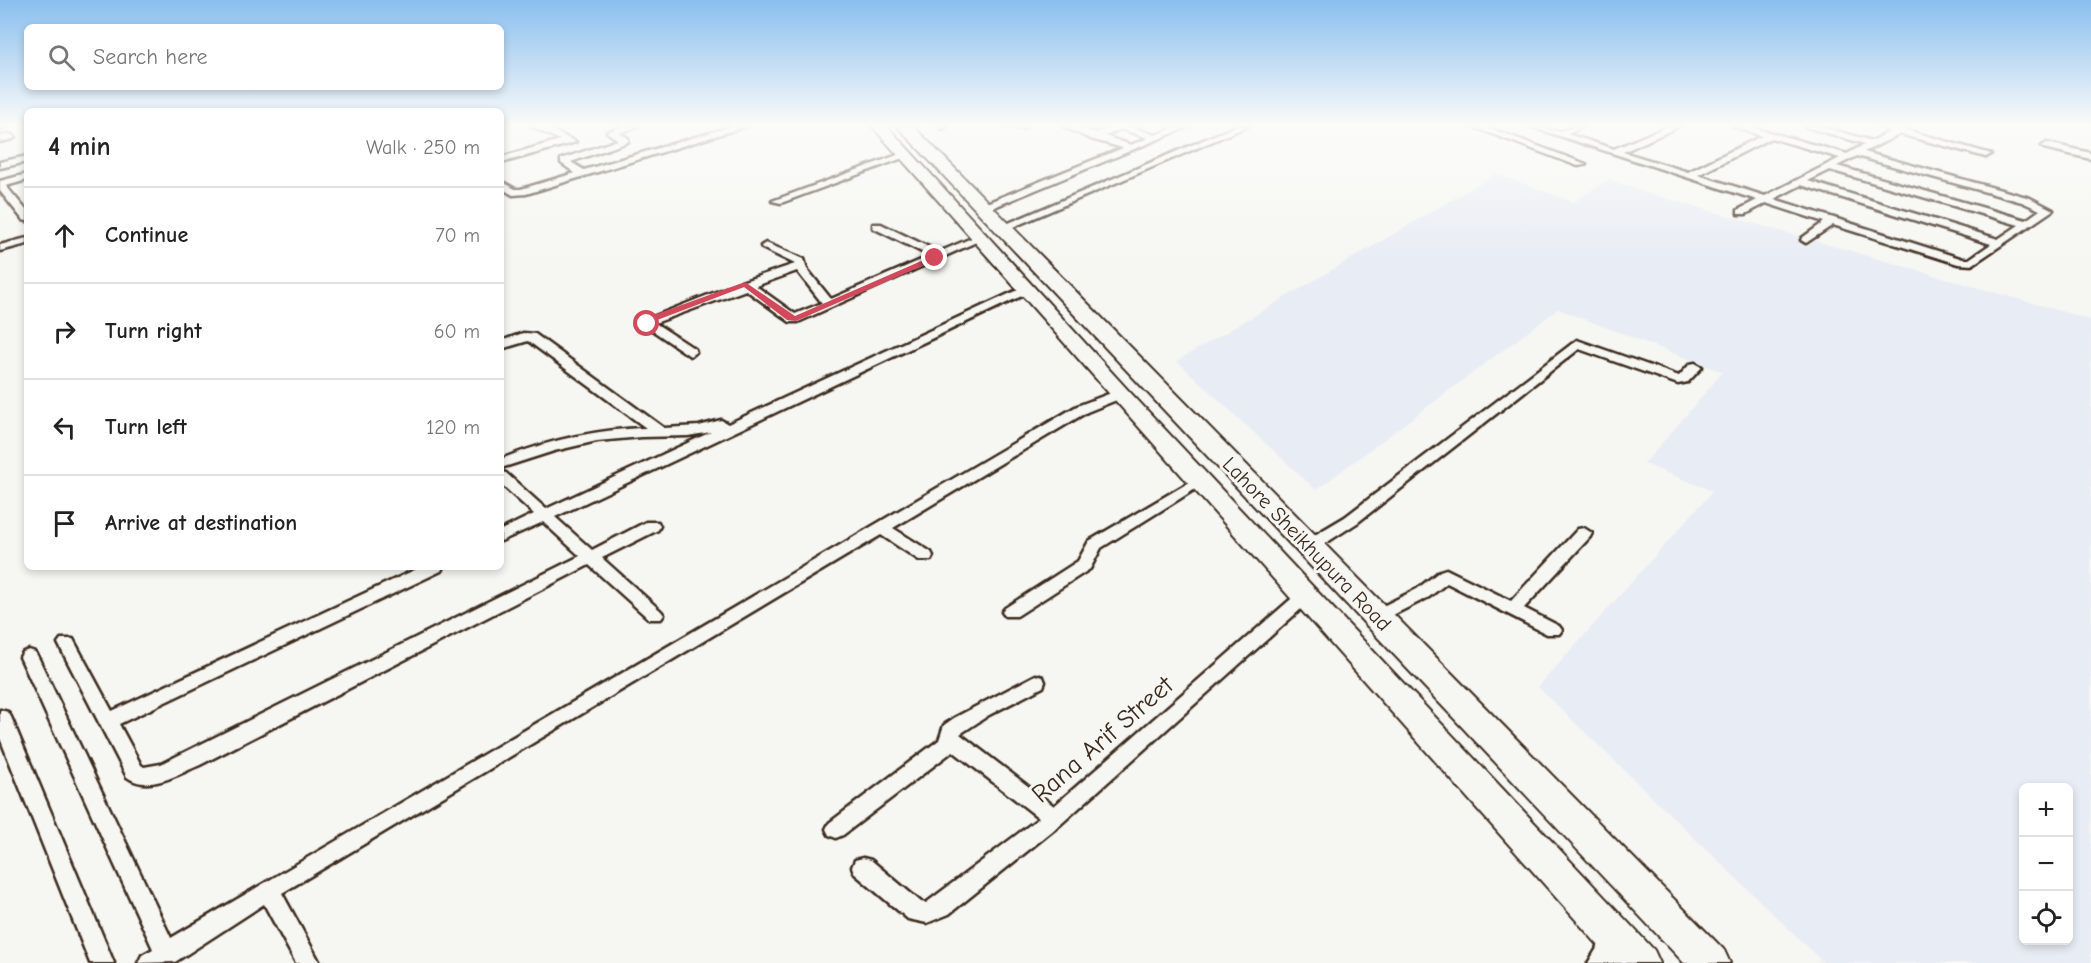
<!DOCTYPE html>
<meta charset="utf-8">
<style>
:root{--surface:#fff;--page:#f2f2f2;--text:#222;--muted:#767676;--line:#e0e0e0}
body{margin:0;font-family:"Comic Neue",sans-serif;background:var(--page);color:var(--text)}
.controls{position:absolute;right:18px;bottom:18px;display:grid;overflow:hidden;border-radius:9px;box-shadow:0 3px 9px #0003}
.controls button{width:54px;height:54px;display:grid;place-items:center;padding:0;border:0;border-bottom:2px solid var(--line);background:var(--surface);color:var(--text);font:30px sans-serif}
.stop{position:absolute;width:18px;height:18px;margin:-14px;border:4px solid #d1495b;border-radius:50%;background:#fff}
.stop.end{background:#d1495b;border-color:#fff;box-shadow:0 2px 6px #0008}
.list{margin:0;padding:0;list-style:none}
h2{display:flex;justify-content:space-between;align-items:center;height:78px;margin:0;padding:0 24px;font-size:26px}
h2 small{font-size:20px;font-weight:400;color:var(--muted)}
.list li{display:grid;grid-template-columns:39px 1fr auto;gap:18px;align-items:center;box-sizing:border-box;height:96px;padding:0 24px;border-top:2px solid var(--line)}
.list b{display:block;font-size:22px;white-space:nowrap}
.list em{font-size:20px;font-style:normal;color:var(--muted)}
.icon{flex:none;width:33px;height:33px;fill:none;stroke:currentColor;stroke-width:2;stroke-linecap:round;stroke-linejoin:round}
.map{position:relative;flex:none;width:2091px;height:963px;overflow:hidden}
.search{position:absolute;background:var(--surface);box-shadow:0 3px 9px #0003;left:24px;top:24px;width:480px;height:66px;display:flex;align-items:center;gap:15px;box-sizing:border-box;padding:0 21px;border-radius:9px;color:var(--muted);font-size:22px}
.panel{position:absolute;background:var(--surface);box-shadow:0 3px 9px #0003;left:24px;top:108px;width:480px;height:462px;border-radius:9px}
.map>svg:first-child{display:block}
</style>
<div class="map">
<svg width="2091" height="963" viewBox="0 0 2091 963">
<rect width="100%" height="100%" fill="#f6f6f2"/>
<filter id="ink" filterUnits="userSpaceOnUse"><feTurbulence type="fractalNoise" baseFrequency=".0167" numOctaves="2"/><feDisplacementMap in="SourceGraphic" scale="12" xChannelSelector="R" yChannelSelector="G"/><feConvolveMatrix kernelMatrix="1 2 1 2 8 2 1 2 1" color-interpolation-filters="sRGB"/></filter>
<g filter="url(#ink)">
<path fill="#e8ecf4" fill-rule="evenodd" d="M 1496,174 L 1574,202 L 1609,179 L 1644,192 L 2091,320 L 2091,963 L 1824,963 L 1538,687 L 1713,491 L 1644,464 L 1723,372 L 1558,309 L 1316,490 L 1177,361 ZM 2024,788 L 2068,788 L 2068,940 L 2024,940 Z"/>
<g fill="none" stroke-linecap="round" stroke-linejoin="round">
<defs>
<path id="minor" d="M 0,126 L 5,126 L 0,129 Z
M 531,126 L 543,126 L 576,142 L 501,163 L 501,157 L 560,140 Z
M 623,126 L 638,126 L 619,133 L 628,138 L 628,142 L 571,162 L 584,170 L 733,126 L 747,126 L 526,194 L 513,195 L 501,188 L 501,181 L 515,189 L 521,189 L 575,173 L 561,163 L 561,159 L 618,140 L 607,132 Z
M 938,126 L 947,126 L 943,129 Z
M 1006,126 L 1026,126 L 1022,129 Z
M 1062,126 L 1075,126 L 1096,133 L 1114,126 L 1129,126 L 1156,135 L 1178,126 L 1190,126 L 987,210 L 979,210 L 979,206 L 1123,148 L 1091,139 ZM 1121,129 L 1148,138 L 1131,145 L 1105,136 Z
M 1236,126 L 1248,126 L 1006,230 L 997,228 Z
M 1471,126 L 1484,126 L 1586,164 L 1578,166 Z
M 1529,126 C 1538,126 1551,131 1559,131 C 1568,130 1575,126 1584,126 L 1567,134 L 1614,149 L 1668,126 L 1680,126 L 1623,152 L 1688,172 L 1762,136 L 1733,126 L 1747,126 L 1847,154 L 1865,144 L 1804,126 L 1819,126 L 1872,141 L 1891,131 L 1877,126 L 1892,126 L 1991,154 L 1986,157 L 1900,134 L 1864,152 L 2030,198 L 2053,210 L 1972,265 L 1958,264 L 1833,225 L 1806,243 L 1801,240 L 1802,238 L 1824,222 L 1766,203 L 1746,214 L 1738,214 L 1738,210 L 1757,200 ZM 1771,138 L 1840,158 L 1765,196 L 1698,175 ZM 1857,156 L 2022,202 L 2040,210 L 2026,220 L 1837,166 ZM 1830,170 L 2019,225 L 1998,239 L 1808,181 ZM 1801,185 L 1991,244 L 1969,259 L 1963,259 L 1774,199 Z
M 10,134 L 15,137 L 13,139 L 0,142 L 0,136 Z
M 2047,143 L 2091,153 L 2091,159 L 2044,148 L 2042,146 Z
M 903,153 L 911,155 L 781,203 L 772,201 Z
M 27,156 L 27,162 L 0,168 L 0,162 Z
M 27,174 L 27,180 L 6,186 L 27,211 L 27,221 L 23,220 L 0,191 L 0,181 Z
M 873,224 L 881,224 L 939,252 L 974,237 L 983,239 L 798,322 L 790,322 L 746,290 L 655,323 L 695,349 L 696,352 L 690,356 L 640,322 L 741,282 L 795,264 L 762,248 L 761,246 L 766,243 L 804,259 L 807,269 L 831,299 L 930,256 L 873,228 ZM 797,271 L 822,303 L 795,314 L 756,286 Z
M 27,238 L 27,244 L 0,251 L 0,245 Z
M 1026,286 L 1032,290 L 1030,292 L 555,517 L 592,550 L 646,522 L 658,522 L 660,526 L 658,530 L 602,558 L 661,611 L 664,615 L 661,619 L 649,619 L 589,565 L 200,765 C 178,774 149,793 127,777 L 58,643 L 61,639 L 73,639 L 112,711 L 421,567 L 443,567 L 441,571 L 119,724 L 141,765 L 144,767 L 161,764 L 580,556 L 543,522 L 501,541 L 501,530 L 534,514 L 501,484 L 501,472 L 506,473 L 546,509 L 711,432 L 688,436 L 642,437 L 597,441 L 554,451 L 501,468 L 501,459 C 547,441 596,429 646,428 L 528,341 L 501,349 L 501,341 L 523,333 L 535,334 L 664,428 L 699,426 L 721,420 L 728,424 Z
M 1577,340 L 1679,376 L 1690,364 L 1695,363 L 1702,367 L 1688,382 L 1678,384 L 1579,349 L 1357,523 L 1315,550 L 1303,550 L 1301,546 L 1303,542 L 1345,517 Z
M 1119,390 L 1126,394 L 1124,397 L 1087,412 L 893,528 L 931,552 L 933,556 L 931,560 L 919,560 L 881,535 L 282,893 L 320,963 L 296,963 L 264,904 L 175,962 L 138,963 L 142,955 L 153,949 L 20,657 L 23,652 L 29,650 L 35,652 L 38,657 L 171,938 L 1077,406 Z
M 1200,476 L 1207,480 L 1205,483 L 1101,548 L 1090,569 L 1017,616 L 1005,616 L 1002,612 L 1005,608 L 1078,561 L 1089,541 Z
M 1584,528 L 1592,533 L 1590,537 L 1524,608 L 1559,626 L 1562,630 L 1559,634 L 1547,634 L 1447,583 L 1429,597 L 1383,620 L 1371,620 L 1368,616 L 1371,612 L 1417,589 L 1440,571 L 1446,569 L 1511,601 L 1578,529 Z
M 1304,591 L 1310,593 L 1312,597 L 1310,601 L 1061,824 L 949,914 L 927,923 L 908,919 L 855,874 L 852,867 L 855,860 L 863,858 L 871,860 L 921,902 L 926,903 L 1039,818 L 953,751 L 843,835 L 836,838 L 829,835 L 826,829 L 829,823 L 939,740 L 944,725 L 954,718 L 1036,675 L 1043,677 L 1045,682 L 1043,687 L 989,715 L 960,734 L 1054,806 L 1298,593 Z
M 0,710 L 8,712 L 11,717 L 114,963 L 90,963 L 0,738 Z
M 1616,927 L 1624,930 L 1627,937 L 1613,963 L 1588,963 L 1608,930 Z"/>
<path id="trunk" d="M 872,126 L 887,126 L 1127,389 L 1654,950 L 1660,963 L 1614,963 Z
M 897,126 L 913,126 L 1724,950 L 1730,963 L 1684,963 Z"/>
</defs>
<use href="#minor" stroke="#3b2a1e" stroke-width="5"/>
<use href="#trunk" stroke="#3b2a1e" stroke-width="4"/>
<use href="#minor" fill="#f6f6f2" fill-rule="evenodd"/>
<use href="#trunk" fill="#f6f6f2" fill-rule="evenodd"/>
</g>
</g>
<linearGradient id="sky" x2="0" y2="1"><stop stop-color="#8abfef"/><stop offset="0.48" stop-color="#fbfbf9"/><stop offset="1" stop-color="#fbfbf9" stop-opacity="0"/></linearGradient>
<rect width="2091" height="261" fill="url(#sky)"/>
<path fill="#d1495b" d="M 935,255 L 938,259 L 796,321 L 787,320 L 744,287 L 652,322 L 649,326 L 643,324 L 646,318 L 745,282 L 795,316 Z"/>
<g text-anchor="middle" stroke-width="6" stroke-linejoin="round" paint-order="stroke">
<g font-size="21" fill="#3b2a1e" stroke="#f6f6f2">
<text transform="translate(1307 544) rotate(46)" y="7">Lahore Sheikhupura Road</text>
</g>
<g font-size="26" fill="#3b2a1e" stroke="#f6f6f2">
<text transform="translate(1102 739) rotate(-41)" y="9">Rana Arif Street</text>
</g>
</g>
</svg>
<div class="controls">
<button>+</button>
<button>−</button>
<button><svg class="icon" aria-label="locate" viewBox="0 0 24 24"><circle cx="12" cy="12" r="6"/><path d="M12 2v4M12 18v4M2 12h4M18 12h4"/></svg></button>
</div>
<div class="stop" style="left:647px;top:324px"></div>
<div class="stop end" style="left:935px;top:258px"></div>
<div class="search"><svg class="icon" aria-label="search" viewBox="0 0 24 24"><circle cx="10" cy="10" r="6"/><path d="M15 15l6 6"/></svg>Search here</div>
<section class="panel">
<h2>4 min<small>Walk · 250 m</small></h2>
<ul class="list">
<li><svg class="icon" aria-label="ahead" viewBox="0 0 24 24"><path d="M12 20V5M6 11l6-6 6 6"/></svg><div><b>Continue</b></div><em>70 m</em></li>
<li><svg class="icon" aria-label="right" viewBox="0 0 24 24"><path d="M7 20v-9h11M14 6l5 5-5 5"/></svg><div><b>Turn right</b></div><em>60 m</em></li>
<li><svg class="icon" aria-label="left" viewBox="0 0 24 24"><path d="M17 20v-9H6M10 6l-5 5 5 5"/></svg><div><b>Turn left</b></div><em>120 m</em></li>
<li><svg class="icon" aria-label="arrive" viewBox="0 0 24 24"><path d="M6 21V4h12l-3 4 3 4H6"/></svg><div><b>Arrive at destination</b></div></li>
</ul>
</section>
</div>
